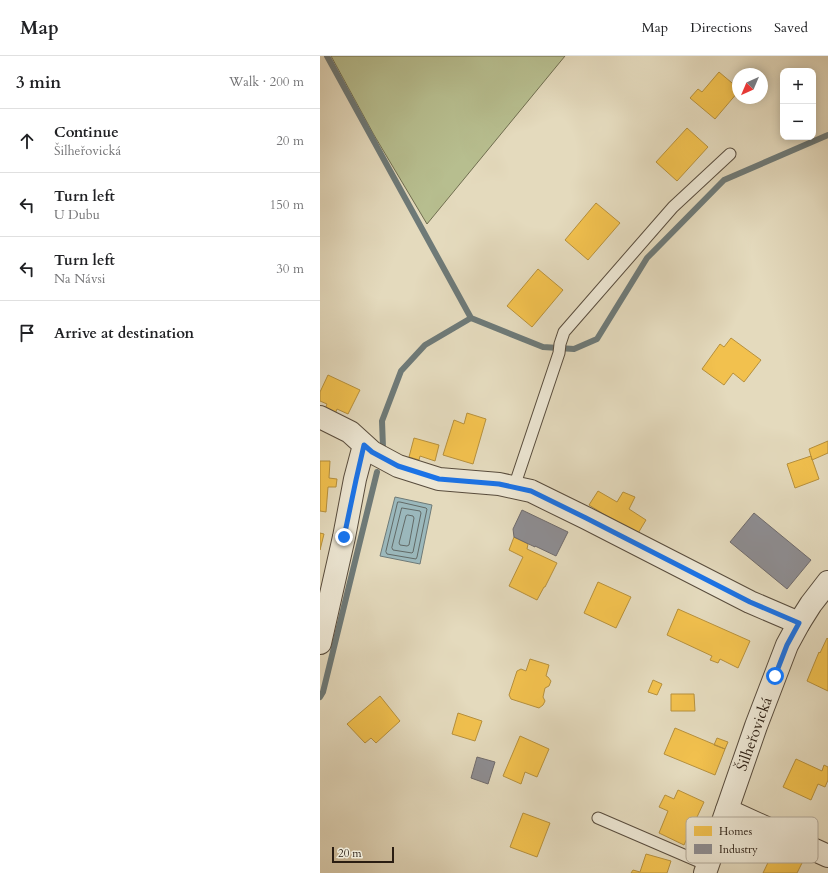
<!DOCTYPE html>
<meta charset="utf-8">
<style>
:root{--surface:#fff;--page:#f6f6f6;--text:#202124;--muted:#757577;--line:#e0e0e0}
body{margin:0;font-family:Cardo,serif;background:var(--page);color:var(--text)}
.controls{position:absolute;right:12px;top:12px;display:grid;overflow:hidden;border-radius:8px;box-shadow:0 2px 10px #0003}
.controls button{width:36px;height:36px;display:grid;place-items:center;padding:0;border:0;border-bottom:1px solid var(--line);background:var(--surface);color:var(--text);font:20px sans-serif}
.compass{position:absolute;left:412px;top:12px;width:36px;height:36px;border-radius:50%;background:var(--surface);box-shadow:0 2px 10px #0003;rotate:224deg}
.scale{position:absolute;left:12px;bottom:10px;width:62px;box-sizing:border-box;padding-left:4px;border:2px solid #2a1d12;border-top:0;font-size:11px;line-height:14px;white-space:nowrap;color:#2a1d12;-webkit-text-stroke:3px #ede7d4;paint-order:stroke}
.stop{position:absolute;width:12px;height:12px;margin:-9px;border:3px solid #1a73e8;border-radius:50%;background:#fff}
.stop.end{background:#1a73e8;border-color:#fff;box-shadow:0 1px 4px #0008}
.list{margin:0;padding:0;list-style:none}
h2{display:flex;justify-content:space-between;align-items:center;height:52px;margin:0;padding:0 16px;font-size:17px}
h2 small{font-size:13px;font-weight:400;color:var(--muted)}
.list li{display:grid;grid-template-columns:26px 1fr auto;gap:12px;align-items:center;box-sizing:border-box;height:64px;padding:0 16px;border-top:1px solid var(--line)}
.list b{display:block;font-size:15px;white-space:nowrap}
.list p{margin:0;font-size:13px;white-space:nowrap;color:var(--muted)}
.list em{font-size:13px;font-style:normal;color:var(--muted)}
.icon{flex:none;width:22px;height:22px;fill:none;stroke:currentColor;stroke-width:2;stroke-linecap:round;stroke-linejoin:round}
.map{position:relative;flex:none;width:508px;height:817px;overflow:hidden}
header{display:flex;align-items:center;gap:24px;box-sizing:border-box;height:56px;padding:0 20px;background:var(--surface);border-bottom:1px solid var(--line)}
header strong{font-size:19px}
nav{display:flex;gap:22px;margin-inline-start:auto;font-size:14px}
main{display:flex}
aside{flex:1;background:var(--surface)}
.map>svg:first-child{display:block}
</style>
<header>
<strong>Map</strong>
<nav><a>Map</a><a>Directions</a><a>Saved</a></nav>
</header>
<main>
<aside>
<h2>3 min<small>Walk · 200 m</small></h2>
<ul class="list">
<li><svg class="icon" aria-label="ahead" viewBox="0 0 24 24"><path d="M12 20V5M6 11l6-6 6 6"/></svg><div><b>Continue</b><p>Šilheřovická</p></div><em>20 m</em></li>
<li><svg class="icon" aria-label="left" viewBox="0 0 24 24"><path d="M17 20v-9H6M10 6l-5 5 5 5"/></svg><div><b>Turn left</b><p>U Dubu</p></div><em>150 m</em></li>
<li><svg class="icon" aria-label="left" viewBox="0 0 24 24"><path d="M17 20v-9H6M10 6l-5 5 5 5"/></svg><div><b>Turn left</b><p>Na Návsi</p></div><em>30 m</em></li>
<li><svg class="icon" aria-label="arrive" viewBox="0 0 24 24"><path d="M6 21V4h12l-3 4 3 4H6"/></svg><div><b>Arrive at destination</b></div></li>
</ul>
</aside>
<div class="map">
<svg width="508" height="817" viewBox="0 0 508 817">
<rect width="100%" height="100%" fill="#e4dabd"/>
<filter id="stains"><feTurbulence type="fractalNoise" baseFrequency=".005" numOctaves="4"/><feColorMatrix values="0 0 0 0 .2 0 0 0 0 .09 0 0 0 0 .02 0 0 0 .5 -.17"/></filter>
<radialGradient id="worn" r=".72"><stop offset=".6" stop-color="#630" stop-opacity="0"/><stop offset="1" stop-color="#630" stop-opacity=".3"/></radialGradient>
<path fill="#b7be8f" stroke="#706e50" d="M 11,0 L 245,0 L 107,168 L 54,79 Z"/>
<path fill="#9bb8bc" stroke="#6e7a78" d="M 75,441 L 112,449 L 100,508 L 60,500 Z"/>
<path fill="#f2c14e" stroke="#b6903c" d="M 399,16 L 418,32 L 418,36 L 395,63 L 370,42 L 378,33 L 382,36 Z
M 367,72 L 388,91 L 357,125 L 336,106 Z
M 276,147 L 300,167 L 268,204 L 245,184 Z
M 218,213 L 243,234 L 212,271 L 187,250 Z
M 411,282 L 441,304 L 424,326 L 413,317 L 404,329 L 382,313 L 400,288 L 404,291 Z
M 8,319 L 40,334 L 28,358 L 17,353 L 15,358 L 5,353 L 7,348 L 0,345 L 0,336 Z
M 147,357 L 166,363 L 153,408 L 123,399 L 134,364 L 144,368 Z
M 94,382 L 119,389 L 115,405 L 100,400 L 99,404 L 89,401 Z
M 508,385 L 508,397 L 492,404 L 489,393 Z
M 491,400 L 499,423 L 475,432 L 467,408 Z
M 0,405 L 10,405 L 9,422 L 17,423 L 16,431 L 8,431 L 6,456 L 0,455 Z
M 278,435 L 297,446 L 303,436 L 315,441 L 309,453 L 326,464 L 317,479 L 269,449 Z
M 0,477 L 4,478 L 0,494 Z
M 194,481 L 208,488 L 207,493 L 237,507 L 225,531 L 224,531 L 217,544 L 189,530 L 203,501 L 189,494 Z
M 278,526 L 311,541 L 296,572 L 264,557 Z
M 358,553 L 430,585 L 418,612 L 400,603 L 398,607 L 390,604 L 392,600 L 347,579 Z
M 507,582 L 508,583 L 508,635 L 487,625 L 499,596 L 500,597 Z
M 210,603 L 229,609 L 226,620 L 228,621 L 231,625 L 229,630 L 225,632 L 223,641 L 225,645 L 223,649 L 219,652 L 191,643 L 189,639 L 197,615 L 201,613 L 206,615 Z
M 333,624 L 342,628 L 337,639 L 328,636 Z
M 351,638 L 374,638 L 375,655 L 351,655 Z
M 60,640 L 80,665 L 56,687 L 51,682 L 45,687 L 27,668 Z
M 138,657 L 162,665 L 155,685 L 132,678 Z
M 355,672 L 405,693 L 395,719 L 344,698 Z
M 200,680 L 229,693 L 217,721 L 205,716 L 201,728 L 183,720 Z
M 397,682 L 408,686 L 405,693 L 394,689 Z
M 476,703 L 502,715 L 504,709 L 508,711 L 508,724 L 505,731 L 498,728 L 491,744 L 463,731 Z
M 358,734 L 384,746 L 364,789 L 339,777 L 348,755 L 339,751 L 345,739 L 354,743 Z
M 203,757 L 230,767 L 217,801 L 190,791 Z
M 454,794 L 482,807 L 477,817 L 443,817 Z
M 326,798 L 351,805 L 347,817 L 311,817 L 313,814 L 320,816 Z"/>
<path fill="#8d8d92" stroke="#6f6b6c" d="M 202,454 L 248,476 L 236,500 L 215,490 L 215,491 L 194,481 L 193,473 Z
M 434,457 L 491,504 L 467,533 L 410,486 Z
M 157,701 L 175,706 L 168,728 L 151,722 Z"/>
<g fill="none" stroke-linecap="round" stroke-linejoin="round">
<path stroke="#626a67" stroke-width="1" d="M 78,446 L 80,446 L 106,452 L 107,453 L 97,501 L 96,503 L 67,498 L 66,496 Z
M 82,452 L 100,455 L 101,457 L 93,496 L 92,497 L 73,494 L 72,492 Z
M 88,459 L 93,460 L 94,462 L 89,489 L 87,490 L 80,489 L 79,487 L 86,460 Z"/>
<path stroke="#6e7a78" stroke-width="6" d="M 7,0 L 151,262
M 63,392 L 62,365 L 81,315 L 105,289 L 151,262 L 223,291 L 254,293 L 277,283 L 327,202 L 404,124 L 508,79
M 0,641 L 3,636 L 57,416"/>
<defs>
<path id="service" d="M 194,431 L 239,297 L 240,288 L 244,276 L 353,151 L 410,98
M 278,762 L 387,809"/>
<path id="minor" d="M 0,361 L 30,376 L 52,396 L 78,410 L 119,423 L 179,428 L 211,435 L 266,462 L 430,546 L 479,567
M 0,587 L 24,481 L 35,423 L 44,389
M 407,754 L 508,800"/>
<path id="tertiary" d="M 385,817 L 436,670 L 467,589 L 479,567 L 491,548 L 508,526"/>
</defs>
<use href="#service" stroke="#584c3d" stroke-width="13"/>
<use href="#minor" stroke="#584c3d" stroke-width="24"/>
<use href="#tertiary" stroke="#584c3d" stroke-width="24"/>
<use href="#service" stroke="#ede7d4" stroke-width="11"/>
<use href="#minor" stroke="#ede7d4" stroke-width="22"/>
<use href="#tertiary" stroke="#ede7d4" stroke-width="22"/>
</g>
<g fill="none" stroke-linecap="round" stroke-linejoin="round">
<path stroke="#1a73e8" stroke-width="5" d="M 24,481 L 36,424 L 44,389 L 52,396 L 78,410 L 119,423 L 179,428 L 211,435 L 266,462 L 430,546 L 479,567 L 467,589 L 455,620"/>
</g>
<g text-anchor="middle" stroke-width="4" stroke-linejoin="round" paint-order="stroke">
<g font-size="15" fill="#2a1d12" stroke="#ede7d4">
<text transform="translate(434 678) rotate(-70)" y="5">Šilheřovická</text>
</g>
</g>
<rect x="366" y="761" width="132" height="46" rx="6" fill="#ede7d4" stroke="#b2aa9a" stroke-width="1"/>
<rect x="374" y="770" width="18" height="10" fill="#f2c14e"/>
<rect x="374" y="788" width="18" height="10" fill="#8d8d92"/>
<g font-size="11" fill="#2a1d12">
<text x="399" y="779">Homes</text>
<text x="399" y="797">Industry</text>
</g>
<rect width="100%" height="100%" filter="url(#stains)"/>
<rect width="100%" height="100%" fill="url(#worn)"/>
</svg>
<div class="controls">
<button>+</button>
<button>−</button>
</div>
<svg class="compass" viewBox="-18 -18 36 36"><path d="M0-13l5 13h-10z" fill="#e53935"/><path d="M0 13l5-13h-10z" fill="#757577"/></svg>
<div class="scale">20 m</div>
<div class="stop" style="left:455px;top:620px"></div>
<div class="stop end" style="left:24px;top:481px"></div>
</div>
</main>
